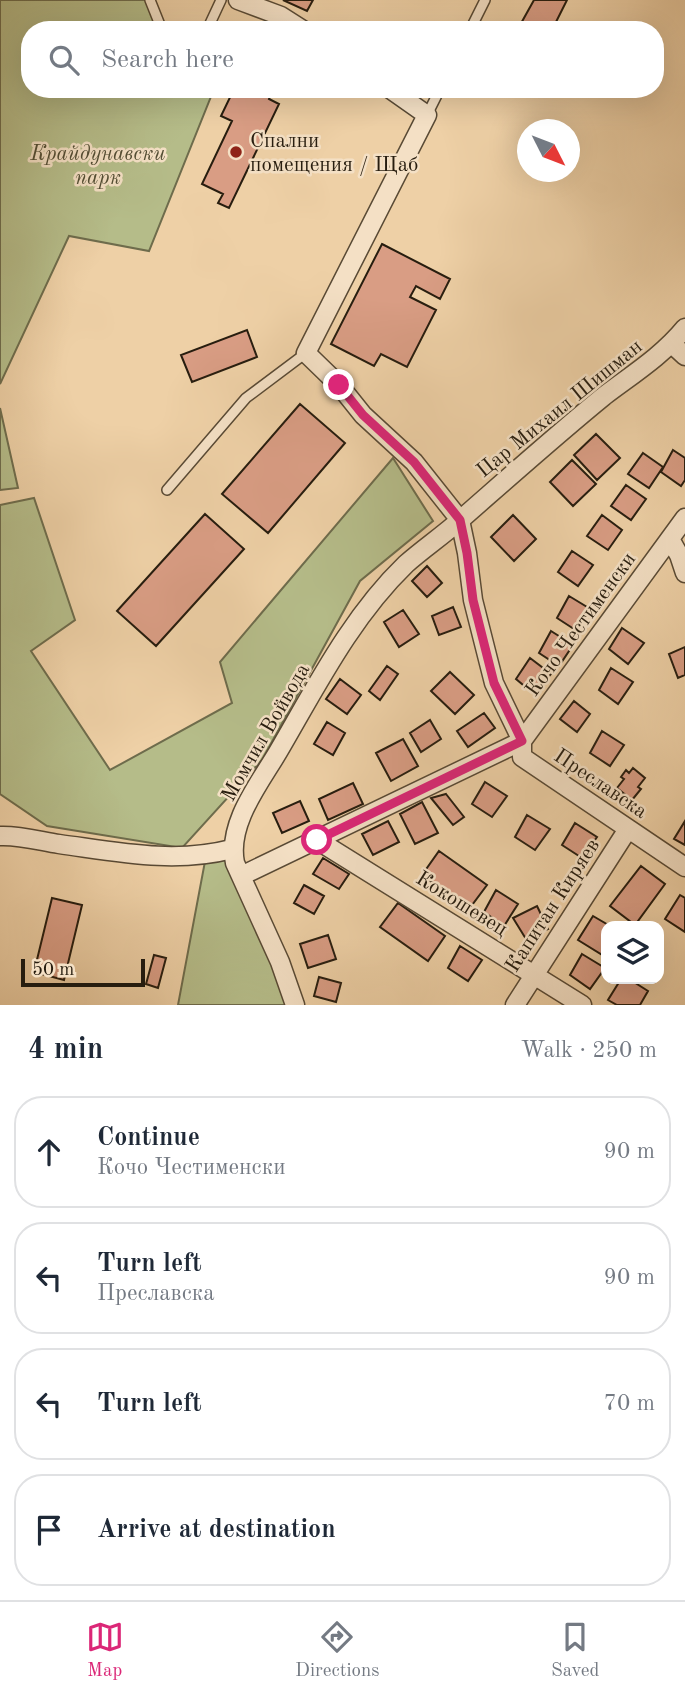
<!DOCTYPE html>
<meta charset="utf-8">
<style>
:root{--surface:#fff;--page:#f6f6f7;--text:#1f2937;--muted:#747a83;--line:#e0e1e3;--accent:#db2777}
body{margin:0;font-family:"Old Standard TT",serif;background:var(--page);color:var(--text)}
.controls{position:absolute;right:21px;bottom:21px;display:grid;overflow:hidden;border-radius:14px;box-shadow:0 7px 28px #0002}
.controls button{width:63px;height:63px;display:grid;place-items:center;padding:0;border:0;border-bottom:2px solid var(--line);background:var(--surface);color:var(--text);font:35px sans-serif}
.compass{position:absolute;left:517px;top:119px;width:63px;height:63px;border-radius:50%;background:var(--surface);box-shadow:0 7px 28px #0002;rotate:132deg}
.scale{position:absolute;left:21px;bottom:18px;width:124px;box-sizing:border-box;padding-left:7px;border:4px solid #271d0f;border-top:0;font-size:19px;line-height:24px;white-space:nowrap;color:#271d0f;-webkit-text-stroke:5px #f4e0c5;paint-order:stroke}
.stop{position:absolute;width:21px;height:21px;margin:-16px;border:5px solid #db2777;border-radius:50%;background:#fff}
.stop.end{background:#db2777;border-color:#fff;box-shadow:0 2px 7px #0008}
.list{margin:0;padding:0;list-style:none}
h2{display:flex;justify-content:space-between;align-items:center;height:91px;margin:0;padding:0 28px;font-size:30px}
h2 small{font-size:23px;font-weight:400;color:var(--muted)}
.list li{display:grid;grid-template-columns:46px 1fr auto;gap:21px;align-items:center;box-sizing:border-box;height:112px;margin:0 14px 14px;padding:0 14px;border:2px solid var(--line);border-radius:28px}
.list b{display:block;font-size:26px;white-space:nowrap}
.list p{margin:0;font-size:23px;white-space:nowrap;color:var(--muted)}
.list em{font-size:23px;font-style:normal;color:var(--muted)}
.icon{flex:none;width:38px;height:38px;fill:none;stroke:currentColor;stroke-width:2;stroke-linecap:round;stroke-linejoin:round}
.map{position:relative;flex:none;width:685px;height:1005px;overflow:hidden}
.search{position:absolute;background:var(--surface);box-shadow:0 7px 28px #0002;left:21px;right:21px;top:21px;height:77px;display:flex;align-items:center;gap:18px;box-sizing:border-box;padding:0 24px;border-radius:28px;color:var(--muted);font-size:26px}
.sheet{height:595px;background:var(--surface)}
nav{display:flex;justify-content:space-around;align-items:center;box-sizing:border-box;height:98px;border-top:2px solid var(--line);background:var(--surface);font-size:19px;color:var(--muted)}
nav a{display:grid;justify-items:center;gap:4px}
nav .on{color:var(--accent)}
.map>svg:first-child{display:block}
</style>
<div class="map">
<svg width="685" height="1005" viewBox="0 0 685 1005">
<rect width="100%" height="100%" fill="#eed0a6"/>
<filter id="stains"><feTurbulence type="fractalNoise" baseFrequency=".00286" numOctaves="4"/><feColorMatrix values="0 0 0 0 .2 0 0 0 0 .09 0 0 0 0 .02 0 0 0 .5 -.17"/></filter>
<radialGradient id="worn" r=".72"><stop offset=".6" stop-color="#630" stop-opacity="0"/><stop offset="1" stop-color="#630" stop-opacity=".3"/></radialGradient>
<path fill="#b5bc89" stroke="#6e6c4c" stroke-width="2" d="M 0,0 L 150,0 L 162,30 L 30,30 L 30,89 L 214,89 L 149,251 L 69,236 L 0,384 Z
M 0,408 L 18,488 L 0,490 Z
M 393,458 L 433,521 L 360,581 L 262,760 L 182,848 L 47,826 L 0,794 L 0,505 L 34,498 L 75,620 L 31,651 L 110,770 L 232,703 L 220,662 Z
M 232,849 L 295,1005 L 178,1005 L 206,856 Z"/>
<path fill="#d99d84" stroke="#271d0f" stroke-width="2" d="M 283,0 L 313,0 L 307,11 Z
M 534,0 L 567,0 L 552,30 L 524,30 L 519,27 Z
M 234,89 L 273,89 L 269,99 L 279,104 L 229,208 L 218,203 L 223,194 L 202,184 L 232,121 L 221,116 Z
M 382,244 L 450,279 L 440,299 L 416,286 L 410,297 L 436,310 L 407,367 L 381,354 L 374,366 L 331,344 Z
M 247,330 L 257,357 L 192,382 L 181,355 Z
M 300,404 L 345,443 L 268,533 L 222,494 Z
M 596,434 L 620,458 L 597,480 L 574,455 Z
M 673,450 L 685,458 L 685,480 L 681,486 L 661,472 Z
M 643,453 L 663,467 L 649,488 L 628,474 Z
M 572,460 L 596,484 L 573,506 L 550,482 Z
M 626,485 L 646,499 L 631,520 L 611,506 Z
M 205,514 L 244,549 L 156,646 L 117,611 Z
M 513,515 L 536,539 L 514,561 L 491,537 Z
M 602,515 L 622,530 L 608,550 L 587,536 Z
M 572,551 L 593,565 L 578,586 L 558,572 Z
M 427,566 L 442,583 L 427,597 L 412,581 Z
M 569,596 L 592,610 L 577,631 L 557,618 Z
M 453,607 L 461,627 L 439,635 L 432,616 Z
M 403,610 L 419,634 L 399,647 L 384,622 Z
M 622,628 L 644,643 L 628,664 L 609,649 Z
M 551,631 L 573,645 L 559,666 L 539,653 Z
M 685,647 L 685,675 L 678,678 L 669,654 Z
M 530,658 L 551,674 L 534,694 L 516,679 Z
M 387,666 L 398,674 L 380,700 L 369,691 Z
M 611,668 L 633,682 L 618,704 L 599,690 Z
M 450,672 L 474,695 L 455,714 L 431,691 Z
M 340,679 L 361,695 L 347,714 L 326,699 Z
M 574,701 L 590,714 L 577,732 L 560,719 Z
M 484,713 L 495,728 L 468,747 L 457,731 Z
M 430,720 L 441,739 L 421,752 L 410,733 Z
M 327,722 L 345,733 L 333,755 L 314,744 Z
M 602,731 L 624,745 L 610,766 L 590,753 Z
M 403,739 L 418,766 L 391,781 L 376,753 Z
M 633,768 L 645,778 L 638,787 L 641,789 L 632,800 L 617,788 L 624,779 L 621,777 L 626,770 L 629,773 Z
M 485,782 L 507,796 L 492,817 L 472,804 Z
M 353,783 L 363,804 L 328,820 L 319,799 Z
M 446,794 L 464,817 L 453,825 L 431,798 Z
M 300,801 L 309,821 L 282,833 L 273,813 Z
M 422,802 L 438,833 L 415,844 L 400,814 Z
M 527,815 L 550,829 L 535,850 L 515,837 Z
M 388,821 L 399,842 L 373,855 L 362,834 Z
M 685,821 L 685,845 L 674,839 Z
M 575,823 L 597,837 L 582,858 L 562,845 Z
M 439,851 L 487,885 L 469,909 L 422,875 Z
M 323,858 L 349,874 L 339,889 L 313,874 Z
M 641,866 L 665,884 L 635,925 L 610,906 Z
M 304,885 L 324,896 L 314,914 L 294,903 Z
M 496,890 L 518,904 L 504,926 L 484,912 Z
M 680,895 L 685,898 L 685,932 L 665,919 Z
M 52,898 L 82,905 L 64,980 L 34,972 Z
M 398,903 L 445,936 L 428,961 L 380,927 Z
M 537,906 L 548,929 L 526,939 L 513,918 Z
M 593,916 L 610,926 L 606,926 L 606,952 L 604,956 L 578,940 Z
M 328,935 L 336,959 L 308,968 L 300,944 Z
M 460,946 L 482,960 L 468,981 L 448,968 Z
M 582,954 L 605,968 L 590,989 L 570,975 Z
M 154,955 L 166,958 L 158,988 L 146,984 Z
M 319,977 L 341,983 L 336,1002 L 314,996 Z
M 621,979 L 629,979 L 648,991 L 640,1005 L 617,1005 L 608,1000 Z"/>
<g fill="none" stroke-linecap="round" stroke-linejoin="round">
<defs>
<path id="lane" d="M 150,0 L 162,30
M 207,30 L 221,0
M 470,30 L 485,0
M 427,115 L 440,89
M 167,490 L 246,398 L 306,353"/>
<path id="street" d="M 238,0 L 281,16 L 303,30
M 390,89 L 427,115 L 306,353 L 339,385 L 363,415 L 414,462 L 460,520 L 467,553 L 473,600 L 494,683 L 522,741 L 522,757 L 685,867
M 672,344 L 685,356
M 670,539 L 679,555 L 685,573
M 0,836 C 19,835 40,841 59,844 C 118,852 174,864 232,849
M 317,840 L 582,1005
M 241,876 L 522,741 L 685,518
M 295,1005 L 280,962 L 235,863 C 227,824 259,784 278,752 C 316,687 351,617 406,564 C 423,549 442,536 459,521 C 507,479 555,436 604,396 C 633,374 662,356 685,328
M 515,1005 L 628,829"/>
</defs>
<use href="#lane" stroke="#594a35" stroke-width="12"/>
<use href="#street" stroke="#594a35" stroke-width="21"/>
<use href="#lane" stroke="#f4e0c5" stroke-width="9"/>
<use href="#street" stroke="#f4e0c5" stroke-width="18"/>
</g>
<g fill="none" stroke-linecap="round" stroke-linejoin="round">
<path stroke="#db2777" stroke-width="9" d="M 317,840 L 522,741 L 494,683 L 473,600 L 467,553 L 460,520 L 414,462 L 363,415 L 339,385"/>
</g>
<circle fill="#8f2418" stroke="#f4e0c5" stroke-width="2.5" cx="236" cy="152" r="7"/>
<g text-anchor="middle" stroke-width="5" stroke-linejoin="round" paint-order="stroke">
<g font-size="21" fill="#271d0f" stroke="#f4e0c5" text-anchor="start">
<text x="250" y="147">Спални<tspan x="250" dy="24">помещения / Щаб</tspan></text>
</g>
<g font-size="21" font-style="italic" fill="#524d34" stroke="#f4e0c5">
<text x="98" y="160">Крайдунавски<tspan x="98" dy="24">парк</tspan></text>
</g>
<g font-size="21" fill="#271d0f" stroke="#f4e0c5">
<text transform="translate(559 408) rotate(-39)" y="7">Цар Михаил Шишман</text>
<text transform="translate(580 624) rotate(-54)" y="7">Кочо Честименски</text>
<text transform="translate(265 732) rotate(-60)" y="7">Момчил Войвода</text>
<text transform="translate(601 783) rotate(34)" y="7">Преславска</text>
<text transform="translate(462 903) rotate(32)" y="7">Кокошевец</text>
<text transform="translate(552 905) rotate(-57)" y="7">Капитан Киряев</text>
</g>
</g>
<rect width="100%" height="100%" filter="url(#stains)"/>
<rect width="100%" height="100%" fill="url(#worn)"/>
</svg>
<div class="controls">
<button><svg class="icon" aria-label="layers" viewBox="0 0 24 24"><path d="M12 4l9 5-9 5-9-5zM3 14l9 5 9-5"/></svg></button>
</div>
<svg class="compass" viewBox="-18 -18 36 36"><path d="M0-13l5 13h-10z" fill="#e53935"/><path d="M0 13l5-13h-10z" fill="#747a83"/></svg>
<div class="scale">50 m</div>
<div class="stop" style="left:317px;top:840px"></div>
<div class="stop end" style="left:339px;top:385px"></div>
<div class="search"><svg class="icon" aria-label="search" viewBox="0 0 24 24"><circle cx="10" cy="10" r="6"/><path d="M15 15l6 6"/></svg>Search here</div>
</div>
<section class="sheet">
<h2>4 min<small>Walk · 250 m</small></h2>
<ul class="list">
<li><svg class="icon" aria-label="ahead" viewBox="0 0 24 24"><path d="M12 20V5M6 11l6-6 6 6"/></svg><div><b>Continue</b><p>Кочо Честименски</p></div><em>90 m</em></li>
<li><svg class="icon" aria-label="left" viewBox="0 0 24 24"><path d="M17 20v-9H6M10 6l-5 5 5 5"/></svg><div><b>Turn left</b><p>Преславска</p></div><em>90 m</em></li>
<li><svg class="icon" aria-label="left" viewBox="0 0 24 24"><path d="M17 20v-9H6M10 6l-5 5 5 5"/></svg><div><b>Turn left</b></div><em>70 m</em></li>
<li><svg class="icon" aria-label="arrive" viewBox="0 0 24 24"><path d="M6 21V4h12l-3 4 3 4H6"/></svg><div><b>Arrive at destination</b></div></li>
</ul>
</section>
<nav>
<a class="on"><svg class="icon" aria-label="map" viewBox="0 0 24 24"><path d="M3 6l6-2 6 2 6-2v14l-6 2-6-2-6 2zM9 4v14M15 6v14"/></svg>Map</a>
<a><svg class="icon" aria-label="directions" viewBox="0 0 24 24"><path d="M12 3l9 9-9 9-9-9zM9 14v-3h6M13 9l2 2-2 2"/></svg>Directions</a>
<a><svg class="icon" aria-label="saved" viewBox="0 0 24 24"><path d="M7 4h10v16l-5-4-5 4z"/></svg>Saved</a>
</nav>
